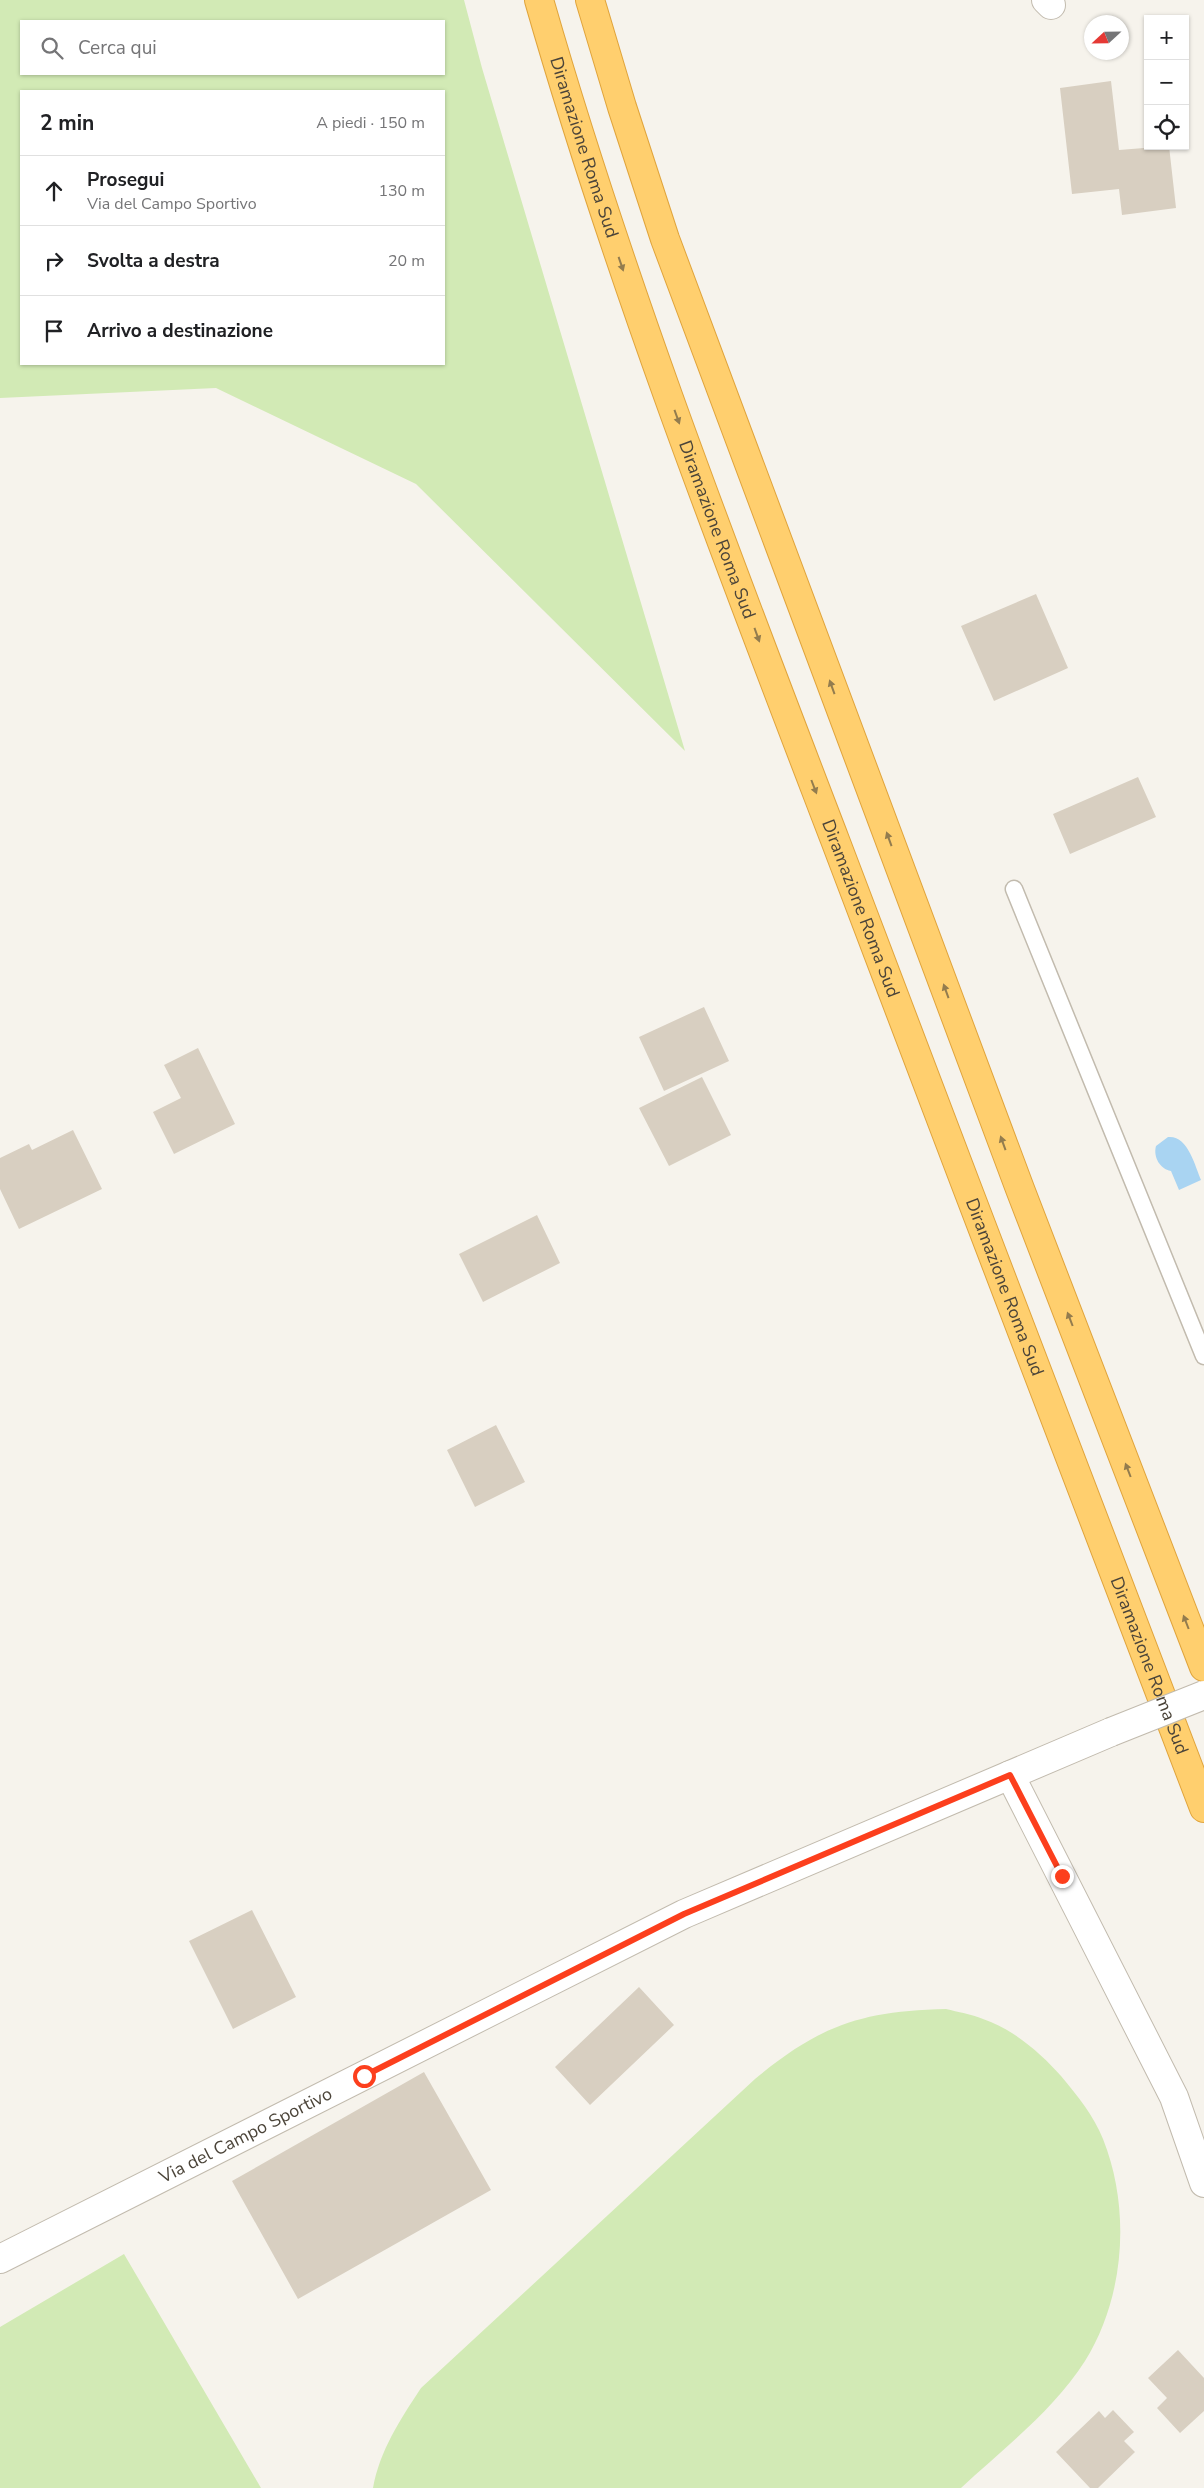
<!DOCTYPE html>
<html lang="it">
<meta charset="utf-8">
<style>
:root{--surface:#fff;--page:#f6f6f6;--text:#202124;--muted:#757577;--line:#e0e0e0}
body{margin:0;font-family:"Nunito Sans",sans-serif;background:var(--page);color:var(--text)}
.controls{position:absolute;right:15px;top:15px;display:grid;overflow:hidden;border-radius:0px;box-shadow:0 1px 4px #0004}
.controls button{width:45px;height:45px;display:grid;place-items:center;padding:0;border:0;border-bottom:1px solid var(--line);background:var(--surface);color:var(--text);font:25px sans-serif}
.compass{position:absolute;left:1084px;top:15px;width:45px;height:45px;border-radius:50%;background:var(--surface);box-shadow:0 1px 4px #0004;rotate:248deg}
.stop{position:absolute;width:15px;height:15px;margin:-11px;border:4px solid #fc3f1d;border-radius:50%;background:#fff}
.stop.end{background:#fc3f1d;border-color:#fff;box-shadow:0 1px 5px #0008}
.list{margin:0;padding:0;list-style:none}
h2{display:flex;justify-content:space-between;align-items:center;height:65px;margin:0;padding:0 20px;font-size:21px}
h2 small{font-size:16px;font-weight:400;color:var(--muted)}
.list li{display:grid;grid-template-columns:32px 1fr auto;gap:15px;align-items:center;box-sizing:border-box;height:70px;padding:0 20px;border-top:1px solid var(--line)}
.list b{display:block;font-size:19px;white-space:nowrap}
.list p{margin:0;font-size:16px;white-space:nowrap;color:var(--muted)}
.list em{font-size:16px;font-style:normal;color:var(--muted)}
.icon{flex:none;width:28px;height:28px;fill:none;stroke:currentColor;stroke-width:2;stroke-linecap:round;stroke-linejoin:round}
.map{position:relative;flex:none;width:1204px;height:2488px;overflow:hidden}
.search{position:absolute;background:var(--surface);box-shadow:0 1px 4px #0004;left:20px;top:20px;width:425px;height:55px;display:flex;align-items:center;gap:12px;box-sizing:border-box;padding:0 18px;border-radius:0px;color:var(--muted);font-size:19px}
.panel{position:absolute;background:var(--surface);box-shadow:0 1px 4px #0004;left:20px;top:90px;width:425px;height:275px;border-radius:0px}
.map>svg:first-child{display:block}
</style>
<div class="map">
<svg width="1204" height="2488" viewBox="0 0 1204 2488">
<rect width="100%" height="100%" fill="#f6f3ec"/>
<path fill="#d2eab5" fill-rule="evenodd" d="M 0,0 L 464,0 L 482,68 L 685,751 L 416,484 L 216,388 L 0,398 ZM 21,21 L 444,21 L 444,74 L 21,74 ZM 21,91 L 444,91 L 444,364 L 21,364 Z
M 946,2009 C 958,2012 971,2014 983,2019 C 1013,2029 1041,2053 1061,2076 C 1077,2095 1094,2116 1103,2139 C 1131,2209 1125,2297 1085,2361 C 1054,2410 1003,2449 961,2488 L 373,2488 C 380,2450 400,2420 421,2388 L 755,2079 C 820,2025 862,2011 946,2009 Z
M 124,2254 L 261,2488 L 0,2488 L 0,2327 Z"/>
<path fill="#a9d4f2" d="M 1168,1137 C 1188,1135 1195,1166 1201,1180 L 1179,1190 L 1171,1171 C 1160,1169 1153,1157 1156,1146 Z"/>
<path fill="#d8cfc1" d="M 1111,81 L 1119,150 L 1169,146 L 1176,208 L 1122,215 L 1119,189 L 1072,194 L 1060,88 Z
M 1036,594 L 1068,668 L 994,701 L 961,626 Z
M 1138,777 L 1156,817 L 1070,854 L 1053,814 Z
M 704,1007 L 729,1061 L 664,1091 L 639,1037 Z
M 198,1048 L 235,1124 L 174,1154 L 153,1112 L 181,1098 L 164,1065 Z
M 702,1077 L 731,1135 L 669,1166 L 639,1108 Z
M 73,1130 L 102,1189 L 19,1229 L 0,1189 L 0,1158 L 29,1144 L 32,1150 Z
M 537,1215 L 560,1263 L 483,1302 L 459,1254 Z
M 496,1425 L 525,1482 L 475,1507 L 447,1450 Z
M 252,1910 L 296,1997 L 233,2029 L 189,1941 Z
M 639,1987 L 674,2025 L 590,2105 L 555,2067 Z
M 424,2072 L 491,2190 L 298,2299 L 232,2181 Z
M 1178,2350 L 1204,2378 L 1204,2411 L 1180,2433 L 1157,2408 L 1167,2398 L 1148,2378 Z
M 1113,2410 L 1134,2432 L 1124,2441 L 1135,2452 L 1098,2488 L 1090,2488 L 1056,2452 L 1099,2411 L 1105,2418 Z"/>
<g fill="none" stroke-linecap="round" stroke-linejoin="round">
<defs>
<path id="service" d="M 1014,889 L 1204,1356"/>
<g id="minor">
<path d="M 1046,0 L 1051,5"/>
<path d="M 1010,1775 L 1174,2097 L 1204,2183"/>
<path id="s1" d="M 0,2259 L 684,1914 L 1111,1732"/>
</g>
<g id="motorway">
<path id="s2" d="M 539,0 C 621,286 729,563 835,840 C 957,1163 1081,1486 1204,1808"/>
<path d="M 590,0 L 622,107 L 665,239 L 1020,1189 L 1204,1667"/>
</g>
</defs>
<use href="#service" stroke="#c2bbae" stroke-width="19"/>
<use href="#minor" stroke="#c2bbae" stroke-width="30"/>
<use href="#motorway" stroke="#e0a43c" stroke-width="30"/>
<use href="#service" stroke="#fff" stroke-width="16"/>
<use href="#minor" stroke="#fff" stroke-width="28"/>
<use href="#motorway" stroke="#ffcf6e" stroke-width="28"/>
<defs>
<path id="minor-bridge" d="M 1111,1732 L 1204,1695"/>
</defs>
<use href="#minor-bridge" stroke="#c2bbae" stroke-width="30" stroke-linecap="butt"/>
<use href="#minor-bridge" stroke="#fff" stroke-width="28"/>
</g>
<defs><path id="oneway-solid" d="M-6-.8H1V-3.2L6.5 0L1 3.2V.8H-6Z" transform="scale(1.25)"/></defs>
<g fill="#937c4e">
<use href="#oneway-solid" transform="translate(621 264) rotate(71)"/>
<use href="#oneway-solid" transform="translate(677 417) rotate(70)"/>
<use href="#oneway-solid" transform="translate(757 635) rotate(70)"/>
<use href="#oneway-solid" transform="translate(832 687) rotate(-110)"/>
<use href="#oneway-solid" transform="translate(814 787) rotate(69)"/>
<use href="#oneway-solid" transform="translate(889 839) rotate(-110)"/>
<use href="#oneway-solid" transform="translate(946 991) rotate(-110)"/>
<use href="#oneway-solid" transform="translate(1003 1143) rotate(-110)"/>
<use href="#oneway-solid" transform="translate(1070 1319) rotate(-111)"/>
<use href="#oneway-solid" transform="translate(1128 1470) rotate(-111)"/>
<use href="#oneway-solid" transform="translate(1186 1622) rotate(-111)"/>
</g>
<g fill="none" stroke-linecap="round" stroke-linejoin="round">
<path stroke="#fc3f1d" stroke-width="6" d="M 364,2076 L 684,1914 L 1010,1775 L 1062,1876"/>
</g>
<g text-anchor="middle" stroke-width="4.5" stroke-linejoin="round" paint-order="stroke">
<g font-size="18" fill="#4b4439" stroke="#fff">
<text dy="6" stroke="none"><textPath href="#s2" startOffset="154">Diramazione Roma Sud</textPath></text>
<text dy="6" stroke="none"><textPath href="#s2" startOffset="559">Diramazione Roma Sud</textPath></text>
<text dy="6" stroke="none"><textPath href="#s2" startOffset="964">Diramazione Roma Sud</textPath></text>
<text dy="6" stroke="none"><textPath href="#s2" startOffset="1369">Diramazione Roma Sud</textPath></text>
<text dy="6" stroke="none"><textPath href="#s2" startOffset="1774">Diramazione Roma Sud</textPath></text>
<text dy="6" stroke="none"><textPath href="#s1" startOffset="275">Via del Campo Sportivo</textPath></text>
</g>
</g>
</svg>
<div class="controls">
<button>+</button>
<button>−</button>
<button><svg class="icon" aria-label="locate" viewBox="0 0 24 24"><circle cx="12" cy="12" r="6"/><path d="M12 2v4M12 18v4M2 12h4M18 12h4"/></svg></button>
</div>
<svg class="compass" viewBox="-18 -18 36 36"><path d="M0-13l5 13h-10z" fill="#e53935"/><path d="M0 13l5-13h-10z" fill="#757577"/></svg>
<div class="stop" style="left:364px;top:2076px"></div>
<div class="stop end" style="left:1062px;top:1876px"></div>
<div class="search"><svg class="icon" aria-label="search" viewBox="0 0 24 24"><circle cx="10" cy="10" r="6"/><path d="M15 15l6 6"/></svg>Cerca qui</div>
<section class="panel">
<h2>2 min<small>A piedi · 150 m</small></h2>
<ul class="list">
<li><svg class="icon" aria-label="ahead" viewBox="0 0 24 24"><path d="M12 20V5M6 11l6-6 6 6"/></svg><div><b>Prosegui</b><p>Via del Campo Sportivo</p></div><em>130 m</em></li>
<li><svg class="icon" aria-label="right" viewBox="0 0 24 24"><path d="M7 20v-9h11M14 6l5 5-5 5"/></svg><div><b>Svolta a destra</b></div><em>20 m</em></li>
<li><svg class="icon" aria-label="arrive" viewBox="0 0 24 24"><path d="M6 21V4h12l-3 4 3 4H6"/></svg><div><b>Arrivo a destinazione</b></div></li>
</ul>
</section>
</div>
